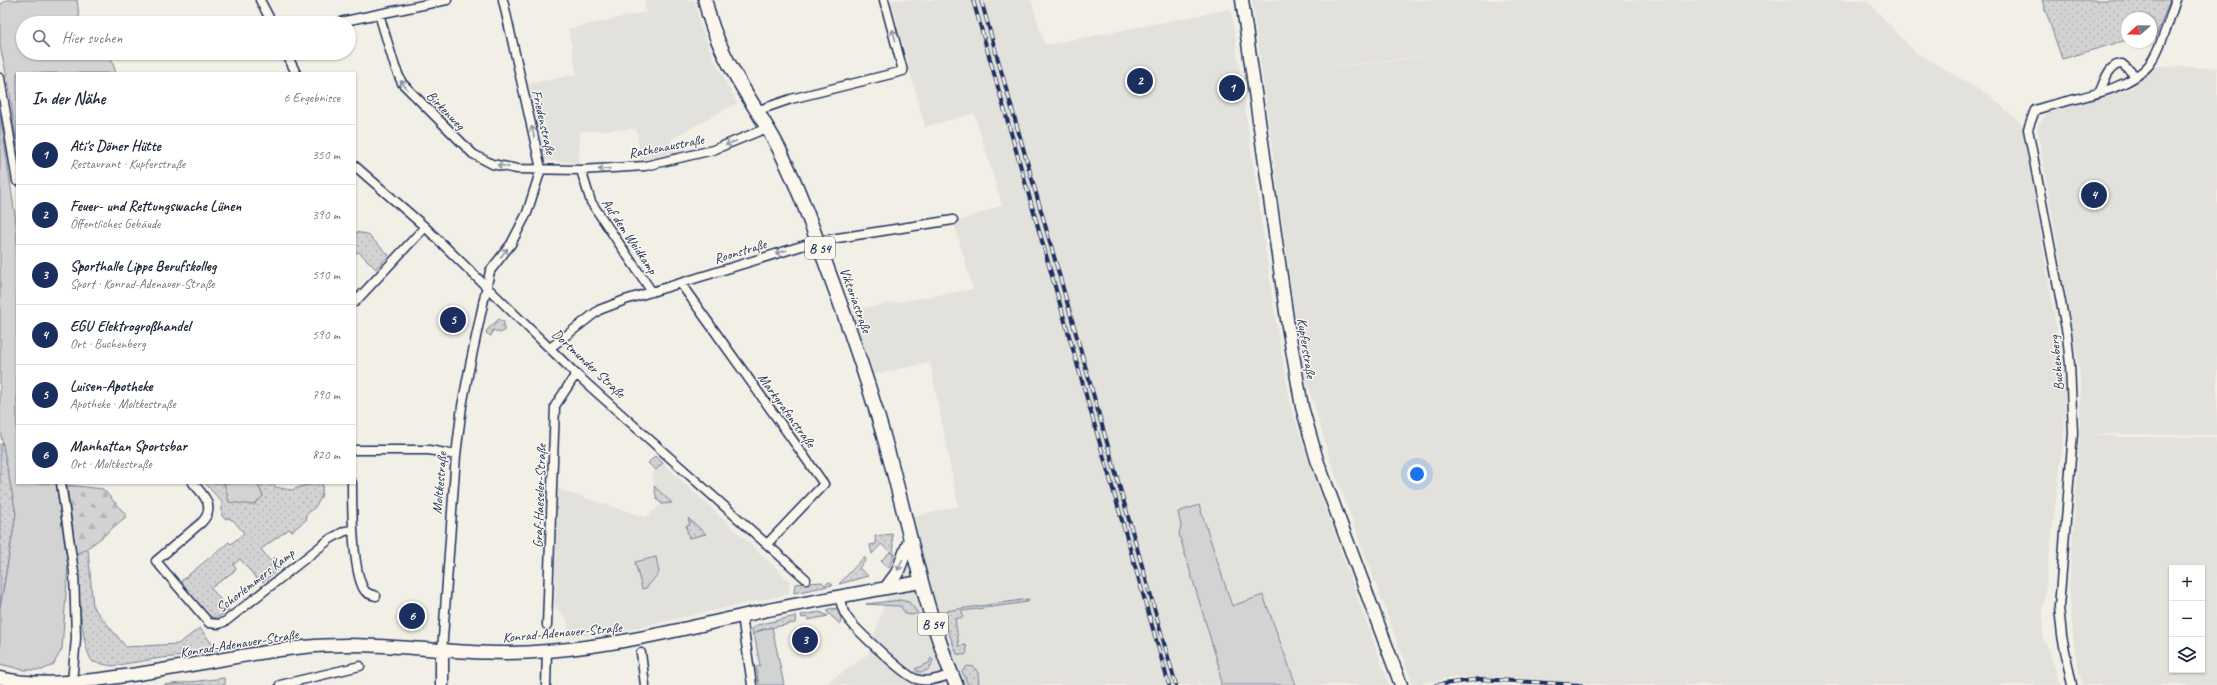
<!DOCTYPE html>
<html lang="de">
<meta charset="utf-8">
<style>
:root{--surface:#fff;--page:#f6f6f7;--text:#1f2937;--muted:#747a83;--line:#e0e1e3;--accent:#1b2f5e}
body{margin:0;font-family:Caveat,sans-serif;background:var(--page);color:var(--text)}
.controls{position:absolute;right:12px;bottom:12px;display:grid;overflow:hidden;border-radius:0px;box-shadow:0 1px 3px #0004}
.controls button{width:36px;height:36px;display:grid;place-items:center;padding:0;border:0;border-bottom:1px solid var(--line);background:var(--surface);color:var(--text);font:20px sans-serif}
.compass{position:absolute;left:2121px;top:12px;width:36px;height:36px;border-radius:50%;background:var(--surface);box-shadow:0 1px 3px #0004;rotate:250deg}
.you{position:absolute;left:1417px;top:474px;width:14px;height:14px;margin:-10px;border:3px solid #fff;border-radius:50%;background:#1a73e8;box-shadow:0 0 0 6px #1a73e833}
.badge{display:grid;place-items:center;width:26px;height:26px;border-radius:50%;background:var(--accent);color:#fff;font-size:13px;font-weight:700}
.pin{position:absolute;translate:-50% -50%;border:2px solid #fff;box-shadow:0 1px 4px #0006}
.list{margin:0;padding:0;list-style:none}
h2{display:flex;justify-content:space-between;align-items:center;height:52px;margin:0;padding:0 16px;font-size:17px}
h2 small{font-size:13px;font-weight:400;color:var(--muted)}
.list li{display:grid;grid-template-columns:26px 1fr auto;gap:12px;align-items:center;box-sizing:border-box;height:60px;padding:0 16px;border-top:1px solid var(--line)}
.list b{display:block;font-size:15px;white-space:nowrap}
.list p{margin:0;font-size:13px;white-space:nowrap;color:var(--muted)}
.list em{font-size:13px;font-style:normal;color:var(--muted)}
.icon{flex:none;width:22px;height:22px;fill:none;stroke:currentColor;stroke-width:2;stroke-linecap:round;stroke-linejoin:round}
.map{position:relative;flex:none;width:2217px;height:685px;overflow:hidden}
.search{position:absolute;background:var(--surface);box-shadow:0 1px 3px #0004;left:16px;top:16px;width:340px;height:44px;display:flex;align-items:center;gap:10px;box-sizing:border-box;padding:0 14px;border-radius:22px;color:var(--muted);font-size:15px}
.panel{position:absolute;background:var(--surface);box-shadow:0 1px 3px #0004;left:16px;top:72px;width:340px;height:412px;border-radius:0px}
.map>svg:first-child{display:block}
</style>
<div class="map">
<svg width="2217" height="685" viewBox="0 0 2217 685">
<defs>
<pattern id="grass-dots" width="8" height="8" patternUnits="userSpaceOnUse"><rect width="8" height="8" fill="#d2d3d2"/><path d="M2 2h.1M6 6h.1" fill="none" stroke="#b4b5b7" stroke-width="1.8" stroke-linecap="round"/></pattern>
<pattern id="forest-firs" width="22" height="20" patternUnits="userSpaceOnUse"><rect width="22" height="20" fill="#d2d3d2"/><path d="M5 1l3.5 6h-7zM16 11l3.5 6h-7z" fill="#b4b5b7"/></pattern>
</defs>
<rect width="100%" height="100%" fill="#f2efe6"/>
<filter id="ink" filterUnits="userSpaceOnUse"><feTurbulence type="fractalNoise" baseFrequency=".025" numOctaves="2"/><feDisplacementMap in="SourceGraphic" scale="8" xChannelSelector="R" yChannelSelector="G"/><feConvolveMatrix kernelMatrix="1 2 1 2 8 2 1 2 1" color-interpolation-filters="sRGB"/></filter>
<g filter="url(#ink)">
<path fill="#e2e1dc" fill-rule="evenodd" d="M 644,0 L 694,0 L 701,27 L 715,61 L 737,103 L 671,139 L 675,154 L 641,160 L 636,129 L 582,131 L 580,132 L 579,163 L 546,160 L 529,84 L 577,74 L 568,29 L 646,12 Z
M 891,0 L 1031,0 L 1045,45 L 1231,9 L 1276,323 L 1291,406 L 1307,457 L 1389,685 L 1296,685 L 1263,595 L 1233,606 L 1199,506 L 1181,526 L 1179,534 L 1219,667 L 1221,685 L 825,685 L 868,654 L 913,517 L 958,506 L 930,363 L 874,374 L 852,310 L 973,289 L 954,223 L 1002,205 L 974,113 L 925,127 Z
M 1252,0 L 1867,0 L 1915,52 L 1992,97 L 2023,126 L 2066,386 L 2064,434 L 2043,608 L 2043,639 L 2049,649 L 2060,685 L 1612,685 L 1492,677 L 1456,677 L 1413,685 L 1330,460 L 1301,360 ZM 1432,55 L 1383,62 L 1318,68 Z
M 2156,66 L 2217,68 L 2217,435 L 2093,434 L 2119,437 L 2217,437 L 2217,685 L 2082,685 L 2074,647 L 2069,587 L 2080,434 L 2080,375 L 2037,127 L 2047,113 L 2131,89 ZM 2172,568 L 2202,568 L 2202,670 L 2172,670 Z
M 655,456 L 790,581 L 788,594 L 612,633 L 569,637 L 568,621 L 555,606 L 557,489 L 646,517 L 662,504 L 657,500 L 652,474 L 656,470 L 648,463 Z"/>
<path fill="url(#grass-dots)" stroke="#768198" d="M 2042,0 L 2170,0 L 2155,39 L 2151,39 L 2151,18 L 2127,18 L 2127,40 L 2062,59 Z
M 355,232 L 367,234 L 389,255 L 376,269 L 359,252 L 355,253 Z
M 499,319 L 504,322 L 504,331 L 500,333 L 493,330 L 491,336 L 486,333 L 487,330 Z
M 0,444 L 4,445 L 16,514 L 0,608 Z
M 655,456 L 663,463 L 656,470 L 648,463 Z
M 205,483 L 224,483 L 229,501 L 263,496 L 257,483 L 273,483 L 275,487 L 291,490 L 313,483 L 322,483 C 324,499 317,506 305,516 L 307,519 L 292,531 L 289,529 L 261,549 L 270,561 L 275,557 L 282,566 L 263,582 L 260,579 L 258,580 L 240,559 L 233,565 L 237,569 L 211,588 L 229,610 C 224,613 218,619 212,617 C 202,613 188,590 181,581 L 229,542 L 231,544 L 244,533 L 234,521 L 228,518 L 225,519 L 222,516 L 222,502 Z
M 654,486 L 672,503 L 662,504 L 657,500 Z
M 688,518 L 706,534 L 689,538 L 686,526 L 690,525 Z
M 892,534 L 894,555 L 881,544 L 872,554 L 870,545 L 876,544 L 875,536 Z
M 88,549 L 93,607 L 126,647 L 178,644 L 200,628 L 219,653 L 161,658 L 112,666 L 93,662 C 80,649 78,575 76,554 Z
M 864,557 L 866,560 L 859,568 L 868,576 L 839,584 Z
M 822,582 L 825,585 L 829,582 L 833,585 L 794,593 L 795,584 Z
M 1029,599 L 1028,602 L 962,611 L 963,617 L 955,619 L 959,646 L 966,645 L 967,652 L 965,655 L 957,654 L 944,620 L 945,611 Z
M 900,600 L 909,602 L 918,613 L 912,615 L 906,614 L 900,606 L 866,604 Z
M 840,608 L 842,615 L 840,624 L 827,612 L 828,609 Z
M 820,612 L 828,616 L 808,620 L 807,617 L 802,618 L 801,615 Z
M 796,616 L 795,623 L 760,630 L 753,636 L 752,629 L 757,625 Z
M 931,658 L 933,660 C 930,670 927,672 917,672 L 915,669 L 929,663 Z
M 967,666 L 974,667 L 978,673 L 979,685 L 968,685 L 962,671 Z
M 224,678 L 225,685 L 164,685 Z"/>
<path fill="url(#forest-firs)" stroke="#768198" d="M 67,485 L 103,489 L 127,516 C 110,529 95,546 76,554 Z"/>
<path fill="#d2d3d2" stroke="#768198" d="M 6,0 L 77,0 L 80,23 L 23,23 L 23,53 L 109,53 L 116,73 L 17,73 L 17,147 L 9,86 L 0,46 L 0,5 Z
M 0,113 L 17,229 L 17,483 L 56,483 L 68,566 L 62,649 L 53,665 L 42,670 L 23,670 L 0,664 L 0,608 L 16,514 L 0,430 Z
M 224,483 L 257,483 L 263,496 L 254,505 L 229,502 Z
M 1199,505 L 1232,606 L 1263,595 L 1296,685 L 1221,685 L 1219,667 L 1179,534 L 1181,526 L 1178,512 Z
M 890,552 L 894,555 L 889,568 L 881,561 Z
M 656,557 L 659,573 L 646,588 L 642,589 L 635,562 Z
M 772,627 L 784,685 L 759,685 L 756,667 L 760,666 L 754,633 Z"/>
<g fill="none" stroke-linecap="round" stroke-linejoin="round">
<defs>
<path id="street" d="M 260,0 L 272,23
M 379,14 L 395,67 L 402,83 L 473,154 L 492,164 L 517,169 L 581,170 L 645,166 L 713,150 L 767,128
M 335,23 L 447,0
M 286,53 L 296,73
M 0,78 L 17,181
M 2100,91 C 2105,80 2109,64 2122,64 L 2136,76
M 756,111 L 791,99 L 903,71 L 884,0
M 355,166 L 425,227 L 576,374 L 806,579
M 581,170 L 591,202 L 652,292
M 681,284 L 824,484 L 767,544
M 355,302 L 425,227
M 550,348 L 599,310 L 625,300 L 818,241 L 953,220
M 355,450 L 429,450 L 456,455
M 61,483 L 74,572 L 76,638 L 72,682
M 193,483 C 204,495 216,507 202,522 L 156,561 L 209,623 L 219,624 L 226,621 L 330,539 L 345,531 L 353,530
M 352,483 C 352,505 352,574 365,591 C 368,594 372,595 376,596
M 839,597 C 841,602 842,609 845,614 C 850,625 905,676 916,679 C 928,683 940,678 952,674
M 742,616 L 752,685
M 547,625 L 555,406 L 576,374
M 442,652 L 456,455 L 462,406 L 470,365 L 490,271 L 511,244 L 527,213 L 541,169 L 503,0
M 641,653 L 645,685
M 280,685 L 360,666
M 546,685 L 547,651
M 2072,685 L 2062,636 L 2059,607 L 2073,433 L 2070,365 L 2067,334 L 2028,129 L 2035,110 C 2069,98 2126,93 2149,65 C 2160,51 2170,17 2176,0"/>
<path id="secondary" d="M 1242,0 L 1288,326 L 1302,407 L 1317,460 L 1401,685
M 886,588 L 897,573 L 910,540
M 0,678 C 30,685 62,683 93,680 C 164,673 234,654 305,647 C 386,639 467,659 548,651 C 623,645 695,626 768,610 C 819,600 870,591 920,582
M 442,685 L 442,652"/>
<path id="primary" d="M 705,0 C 716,54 749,95 775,141 C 792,173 806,209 818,243 C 844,312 869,381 888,452 C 910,531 924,610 956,685"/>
</defs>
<use href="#street" stroke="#1b2f5e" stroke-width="11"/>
<use href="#secondary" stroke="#1b2f5e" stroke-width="15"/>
<use href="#primary" stroke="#1b2f5e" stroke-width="16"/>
<use href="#street" stroke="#fbf7ec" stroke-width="8"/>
<use href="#secondary" stroke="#fbf7ec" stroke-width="12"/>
<use href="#primary" stroke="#fbf7ec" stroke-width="13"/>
<defs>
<path id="rail" d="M 973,0 L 1169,685
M 981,0 L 1176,685
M 1436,685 L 1480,679 L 1581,685"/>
</defs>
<use href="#rail" stroke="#1b2f5e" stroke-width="4"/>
<use href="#rail" stroke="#fbf7ec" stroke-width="2.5" stroke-dasharray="8" stroke-linecap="butt"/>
</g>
<defs><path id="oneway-shaft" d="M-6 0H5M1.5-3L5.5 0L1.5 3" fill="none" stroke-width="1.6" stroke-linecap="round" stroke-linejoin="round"/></defs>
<g stroke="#8b93a5">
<use href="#oneway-shaft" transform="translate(894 35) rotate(-105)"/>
<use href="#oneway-shaft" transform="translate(404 85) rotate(-129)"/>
<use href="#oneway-shaft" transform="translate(533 132) rotate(-103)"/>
<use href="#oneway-shaft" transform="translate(731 143) rotate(158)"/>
<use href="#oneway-shaft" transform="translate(503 166) rotate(-169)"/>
<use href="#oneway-shaft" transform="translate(604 169) rotate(176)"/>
<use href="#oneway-shaft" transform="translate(781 252) rotate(164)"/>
<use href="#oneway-shaft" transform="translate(504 253) rotate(-53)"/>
<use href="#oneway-shaft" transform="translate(900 565) rotate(113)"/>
</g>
</g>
<g text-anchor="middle" stroke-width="3" stroke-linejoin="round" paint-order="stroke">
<g fill="#fbf7ec" stroke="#5e6b89" stroke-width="1">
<rect x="805" y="237" width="30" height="22" rx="3"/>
<rect x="918" y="613" width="30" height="22" rx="3"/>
</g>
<g font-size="13" font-weight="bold" fill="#1b2f5e">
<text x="820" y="253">B 54</text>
<text x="933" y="629">B 54</text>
</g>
<g font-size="14" fill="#1b2f5e" stroke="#fbf7ec">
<text transform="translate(446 110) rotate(46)" y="5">Birkenweg</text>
<text transform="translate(544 122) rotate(77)" y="5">Friedenstraße</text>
<text transform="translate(666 146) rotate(-11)" y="5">Rathenaustraße</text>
<text transform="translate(630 236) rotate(56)" y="5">Auf dem Weidkamp</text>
<text transform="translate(740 251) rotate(-17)" y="5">Roonstraße</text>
<text transform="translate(856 300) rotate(70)" y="5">Viktoriastraße</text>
<text transform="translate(1307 348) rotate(81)" y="5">Kupferstraße</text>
<text transform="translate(589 363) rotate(43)" y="5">Dortmunder Straße</text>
<text transform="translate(2056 363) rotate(-95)" y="5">Buchenberg</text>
<text transform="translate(787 410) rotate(54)" y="5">Markgrafenstraße</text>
<text transform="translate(439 483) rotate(-85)" y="5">Moltkestraße</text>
<text transform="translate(539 496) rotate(-88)" y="5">Graf-Haeseler-Straße</text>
<text transform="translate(255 580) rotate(-38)" y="5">Schorlemmers Kamp</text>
<text transform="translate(562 632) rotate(-5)" y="5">Konrad-Adenauer-Straße</text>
<text transform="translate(239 643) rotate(-9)" y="5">Konrad-Adenauer-Straße</text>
</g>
</g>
</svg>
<div class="controls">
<button>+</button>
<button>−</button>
<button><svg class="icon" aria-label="layers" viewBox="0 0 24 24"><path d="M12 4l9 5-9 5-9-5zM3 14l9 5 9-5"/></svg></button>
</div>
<svg class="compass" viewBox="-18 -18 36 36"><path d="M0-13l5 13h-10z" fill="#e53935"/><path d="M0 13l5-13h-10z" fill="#747a83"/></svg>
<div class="you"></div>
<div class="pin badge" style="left:1232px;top:88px">1</div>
<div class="pin badge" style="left:1140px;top:81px">2</div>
<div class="pin badge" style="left:805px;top:640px">3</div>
<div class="pin badge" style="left:2094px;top:195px">4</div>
<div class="pin badge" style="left:453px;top:320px">5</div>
<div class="pin badge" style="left:412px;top:616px">6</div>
<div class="search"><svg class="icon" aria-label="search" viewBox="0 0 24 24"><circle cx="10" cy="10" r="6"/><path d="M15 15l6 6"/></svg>Hier suchen</div>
<section class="panel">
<h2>In der Nähe<small>6 Ergebnisse</small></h2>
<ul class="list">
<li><span class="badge">1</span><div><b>Ati's Döner Hütte</b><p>Restaurant · Kupferstraße</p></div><em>350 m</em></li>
<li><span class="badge">2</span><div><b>Feuer- und Rettungswache Lünen</b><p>Öffentliches Gebäude</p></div><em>390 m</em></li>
<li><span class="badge">3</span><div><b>Sporthalle Lippe Berufskolleg</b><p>Sport · Konrad-Adenauer-Straße</p></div><em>510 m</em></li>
<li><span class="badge">4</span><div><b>EGU Elektrogroßhandel</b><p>Ort · Buchenberg</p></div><em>590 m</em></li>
<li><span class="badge">5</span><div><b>Luisen-Apotheke</b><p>Apotheke · Moltkestraße</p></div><em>790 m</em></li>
<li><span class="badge">6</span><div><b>Manhattan Sportsbar</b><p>Ort · Moltkestraße</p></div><em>820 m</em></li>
</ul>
</section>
</div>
